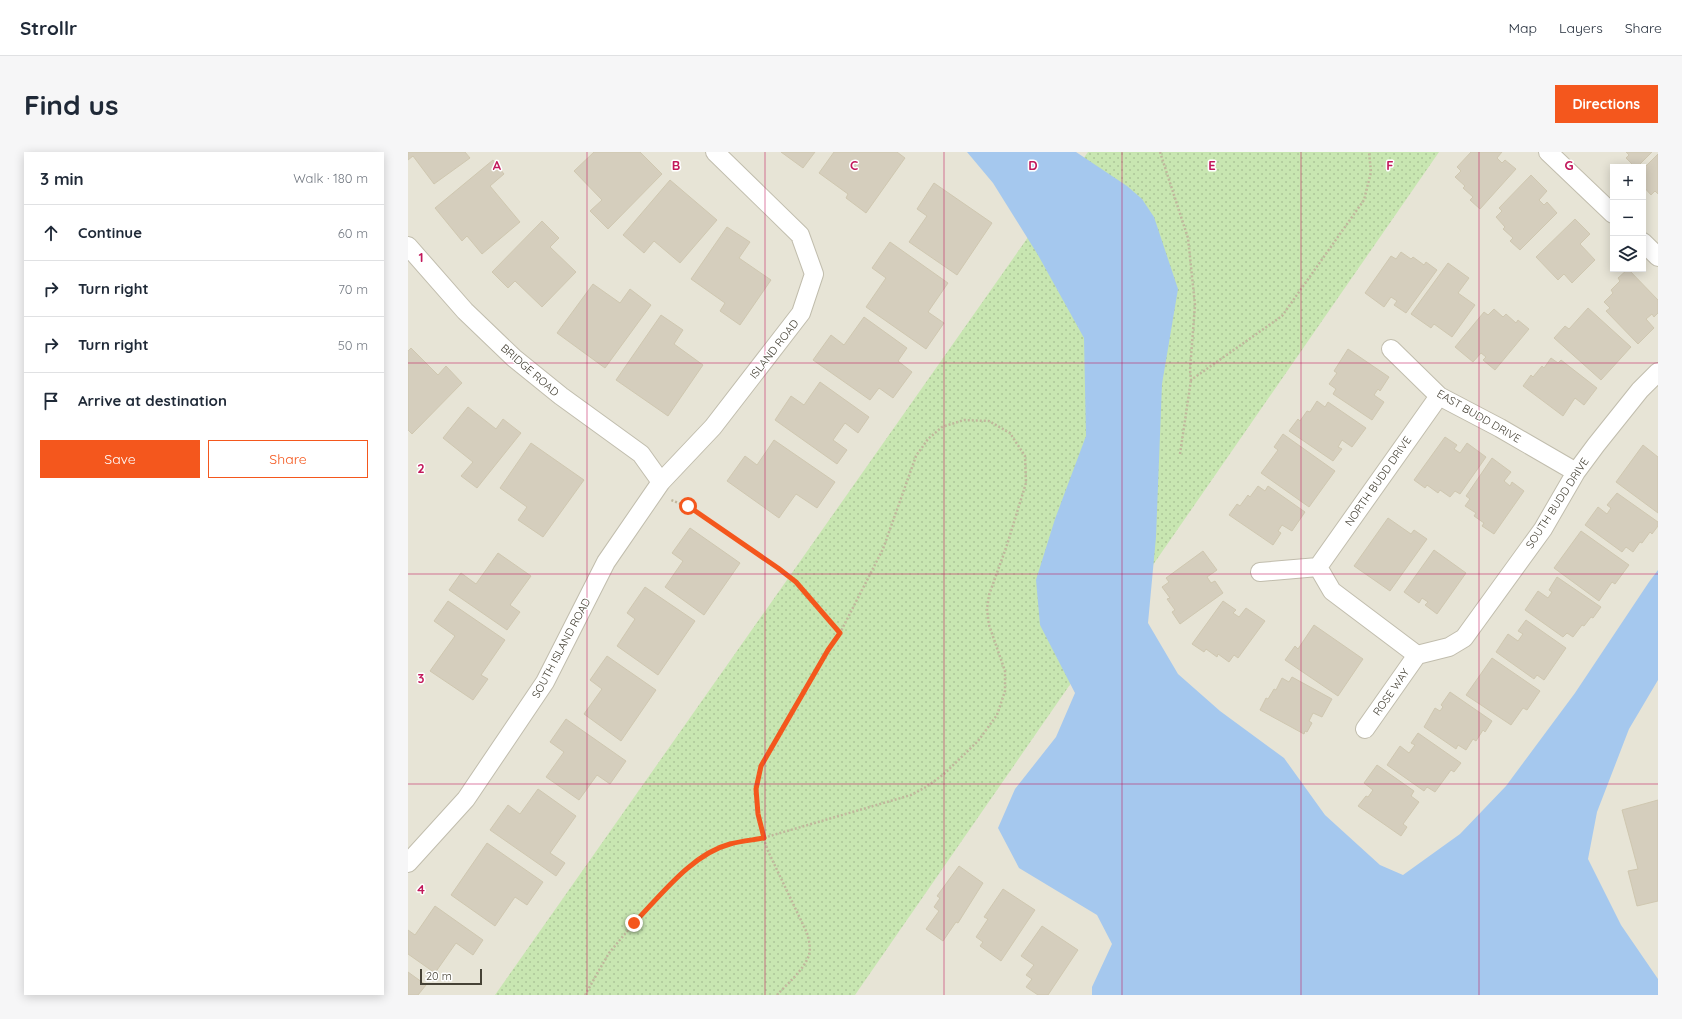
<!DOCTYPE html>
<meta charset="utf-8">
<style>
:root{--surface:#fff;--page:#f6f6f7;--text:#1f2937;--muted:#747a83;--line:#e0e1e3;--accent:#f4571d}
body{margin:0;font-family:Quicksand,sans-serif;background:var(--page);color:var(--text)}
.controls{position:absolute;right:12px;top:12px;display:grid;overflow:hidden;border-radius:0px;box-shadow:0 2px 10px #0003}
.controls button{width:36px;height:36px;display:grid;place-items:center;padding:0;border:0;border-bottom:1px solid var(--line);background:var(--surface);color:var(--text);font:20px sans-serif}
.scale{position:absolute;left:12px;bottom:10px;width:62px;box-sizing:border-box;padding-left:4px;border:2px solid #464236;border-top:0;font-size:11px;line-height:14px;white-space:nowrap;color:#464236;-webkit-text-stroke:3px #fff;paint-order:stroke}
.stop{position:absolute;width:12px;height:12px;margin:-9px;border:3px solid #f4571d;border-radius:50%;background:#fff}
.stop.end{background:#f4571d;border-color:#fff;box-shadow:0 1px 4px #0008}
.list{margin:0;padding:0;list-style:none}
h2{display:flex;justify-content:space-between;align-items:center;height:52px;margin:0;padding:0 16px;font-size:17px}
h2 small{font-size:13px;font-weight:400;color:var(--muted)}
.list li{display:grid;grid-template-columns:26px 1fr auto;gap:12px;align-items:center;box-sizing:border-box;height:56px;padding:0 16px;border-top:1px solid var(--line)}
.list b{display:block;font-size:15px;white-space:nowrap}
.list em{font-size:13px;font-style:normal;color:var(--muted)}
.actions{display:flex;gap:8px;padding:12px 16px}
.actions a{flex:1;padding:9px 0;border:1px solid var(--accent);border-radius:0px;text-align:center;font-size:14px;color:var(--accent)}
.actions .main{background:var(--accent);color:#fff}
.icon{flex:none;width:22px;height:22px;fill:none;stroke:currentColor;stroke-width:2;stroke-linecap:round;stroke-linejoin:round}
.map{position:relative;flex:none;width:1250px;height:843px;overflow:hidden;border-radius:0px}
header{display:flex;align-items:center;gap:24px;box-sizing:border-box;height:56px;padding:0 20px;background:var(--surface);border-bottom:1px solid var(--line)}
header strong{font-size:19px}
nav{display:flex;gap:22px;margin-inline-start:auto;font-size:14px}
.intro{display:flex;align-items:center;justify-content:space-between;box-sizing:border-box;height:96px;padding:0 24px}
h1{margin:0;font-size:28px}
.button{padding:10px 18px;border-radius:0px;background:var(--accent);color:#fff;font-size:14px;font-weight:700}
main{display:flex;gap:24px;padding:0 24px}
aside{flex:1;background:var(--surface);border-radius:0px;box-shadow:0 2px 10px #0003}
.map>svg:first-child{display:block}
</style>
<header>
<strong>Strollr</strong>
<nav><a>Map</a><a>Layers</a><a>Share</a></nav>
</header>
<div class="intro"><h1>Find us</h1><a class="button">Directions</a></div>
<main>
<aside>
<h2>3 min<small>Walk · 180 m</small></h2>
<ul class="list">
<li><svg class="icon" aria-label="ahead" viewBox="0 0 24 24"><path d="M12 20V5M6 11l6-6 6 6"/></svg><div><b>Continue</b></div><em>60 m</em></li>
<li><svg class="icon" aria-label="right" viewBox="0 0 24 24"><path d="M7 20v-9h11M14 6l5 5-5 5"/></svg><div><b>Turn right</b></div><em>70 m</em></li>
<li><svg class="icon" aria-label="right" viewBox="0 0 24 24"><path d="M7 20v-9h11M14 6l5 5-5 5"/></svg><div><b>Turn right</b></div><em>50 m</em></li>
<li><svg class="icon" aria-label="arrive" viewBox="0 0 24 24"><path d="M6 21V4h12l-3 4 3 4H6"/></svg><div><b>Arrive at destination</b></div></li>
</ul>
<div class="actions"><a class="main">Save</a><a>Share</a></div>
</aside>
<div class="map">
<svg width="1250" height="843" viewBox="0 0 1250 843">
<defs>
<pattern id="park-dots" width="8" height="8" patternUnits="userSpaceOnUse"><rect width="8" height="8" fill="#c8e6b1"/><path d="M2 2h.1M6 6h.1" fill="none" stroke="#adc699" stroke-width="1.8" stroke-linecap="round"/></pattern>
</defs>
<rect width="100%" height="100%" fill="#f3f1e7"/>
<path fill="#e7e4d6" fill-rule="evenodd" d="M 0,0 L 1250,0 L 1250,843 L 0,843 ZM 1205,15 L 1235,15 L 1235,117 L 1205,117 Z"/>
<path fill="url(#park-dots)" d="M 680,0 L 1031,0 L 447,843 L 87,843 Z"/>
<path fill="#a5c8ee" d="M 559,0 L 668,0 L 719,34 L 734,47 L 746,65 L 770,137 L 754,232 L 748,385 L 740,471 L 770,522 L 812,559 L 876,606 L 917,663 L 972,713 L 995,723 L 1052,682 L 1098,634 L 1167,541 L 1241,430 L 1250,418 L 1250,528 L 1221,577 L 1189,660 L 1180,707 L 1213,773 L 1250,827 L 1250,843 L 684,843 L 684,835 L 704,792 L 689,763 L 611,716 L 590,676 L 607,637 L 648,585 L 667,541 L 632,473 L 628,428 L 647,367 L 678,284 L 676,186 L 630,103 L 585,31 Z"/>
<path fill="#d5cebd" stroke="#cfc7b0" d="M 0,0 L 57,0 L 62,6 L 26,32 L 5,4 L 0,8 Z
M 186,0 L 232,0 L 254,22 L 200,77 L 182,59 L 194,48 L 166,19 Z
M 373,0 L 407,0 L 395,16 Z
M 426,0 L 489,0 L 497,6 L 458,61 L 438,46 L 440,42 L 411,21 Z
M 1063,0 L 1094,0 L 1089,6 L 1094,11 L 1097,8 L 1108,17 L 1072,57 L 1062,48 L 1065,45 L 1055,36 L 1057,34 L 1047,25 L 1053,19 L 1049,15 Z
M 1218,0 L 1244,0 L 1229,15 L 1227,15 L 1218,6 L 1221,3 Z
M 1250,2 L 1250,42 L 1247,39 L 1243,43 L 1235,34 L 1235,17 Z
M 85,8 L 96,22 L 82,34 L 112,70 L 74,102 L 59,84 L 54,89 L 27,56 Z
M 1123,23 L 1139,39 L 1131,48 L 1136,53 L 1139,50 L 1149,61 L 1112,98 L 1102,89 L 1105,86 L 1095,77 L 1097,75 L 1088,65 L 1094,59 L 1091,56 Z
M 262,28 L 309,68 L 272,111 L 246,89 L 236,101 L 215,83 Z
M 526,31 L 584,71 L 549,123 L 501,90 L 519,64 L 509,57 Z
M 1167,67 L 1182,82 L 1172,92 L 1187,108 L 1164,131 L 1156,122 L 1150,128 L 1128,105 Z
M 134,69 L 151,86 L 142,95 L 168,120 L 134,155 L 107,129 L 100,136 L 84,120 Z
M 319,75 L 342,90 L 331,106 L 363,128 L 332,173 L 312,159 L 317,151 L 283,127 Z
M 482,90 L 540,131 L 520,160 L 536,171 L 518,197 L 458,155 L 478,126 L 464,116 Z
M 993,100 L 1003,107 L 1005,105 L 1016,113 L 1018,110 L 1029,118 L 998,161 L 986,153 L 989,149 L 983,145 L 976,155 L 957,141 L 983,104 L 988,107 Z
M 1040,111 L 1061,126 L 1050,141 L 1067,153 L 1044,185 L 1026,172 L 1023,176 L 1003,162 Z
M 1220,117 L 1250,148 L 1250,161 L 1246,165 L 1244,162 L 1238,167 L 1246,176 L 1230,192 L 1198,159 L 1202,156 L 1196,150 L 1205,141 L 1203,138 L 1212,129 L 1210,126 Z
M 185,132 L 212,151 L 222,137 L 243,153 L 197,216 L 149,181 Z
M 1180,156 L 1223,195 L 1193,228 L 1146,186 L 1157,174 L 1161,177 Z
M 1086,157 L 1095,165 L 1098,162 L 1108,171 L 1110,168 L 1121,177 L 1087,218 L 1075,208 L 1078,205 L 1073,201 L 1065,210 L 1047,195 L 1076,160 L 1080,163 Z
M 253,163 L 275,178 L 266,192 L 295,213 L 260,264 L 208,228 Z
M 456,165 L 499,196 L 490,209 L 504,220 L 485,246 L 471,236 L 462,248 L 405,208 L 423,183 L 436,193 Z
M 3,196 L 30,223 L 38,214 L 54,231 L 4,282 L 0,278 L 0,199 Z
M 940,197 L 981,225 L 972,239 L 970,237 L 966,243 L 976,250 L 964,268 L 925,242 L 928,237 L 921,232 L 929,221 L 926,219 Z
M 1143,206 L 1150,211 L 1153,208 L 1189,236 L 1176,253 L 1167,246 L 1155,264 L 1115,234 L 1123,223 L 1125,225 L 1134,214 L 1136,216 Z
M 412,230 L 461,265 L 450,281 L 437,271 L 425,288 L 439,298 L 429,312 L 367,268 L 383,244 L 396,253 Z
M 909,249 L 917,255 L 920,250 L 958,276 L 944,295 L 934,288 L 930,295 L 934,297 L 925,309 L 881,279 L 890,267 L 892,269 L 899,259 L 902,260 Z
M 60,255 L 88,277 L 95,267 L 113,281 L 69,336 L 53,324 L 65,310 L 35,286 Z
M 875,282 L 927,319 L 901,355 L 853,321 L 870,298 L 866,295 Z
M 1037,285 L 1049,293 L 1046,297 L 1052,301 L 1059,291 L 1078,305 L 1052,342 L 1047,339 L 1042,345 L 1032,338 L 1030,341 L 1019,333 L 1017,336 L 1006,328 Z
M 366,288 L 427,330 L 409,356 L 388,342 L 371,366 L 319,329 L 337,304 L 349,313 Z
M 123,291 L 176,328 L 135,385 L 110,368 L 119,355 L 92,336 Z
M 1235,293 L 1250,305 L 1250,361 L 1208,330 Z
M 1084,306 L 1103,320 L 1096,329 L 1102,334 L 1104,330 L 1116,339 L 1086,382 L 1074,374 L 1076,371 L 1066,364 L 1068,361 L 1057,354 L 1062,347 L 1058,344 Z
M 850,334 L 857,339 L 860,334 L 897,360 L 884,379 L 874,373 L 870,379 L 873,381 L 865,393 L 821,363 L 829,352 L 832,354 L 840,343 L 842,345 Z
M 1209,341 L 1250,370 L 1250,374 L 1244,382 L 1242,380 L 1234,391 L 1232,390 L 1225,400 L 1218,395 L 1214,400 L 1177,373 L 1190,355 L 1199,362 L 1203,356 L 1199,353 Z
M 980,366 L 1003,382 L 1006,378 L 1019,387 L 982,439 L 946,414 Z
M 282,376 L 332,411 L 296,463 L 257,435 L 275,409 L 264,401 Z
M 1173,379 L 1221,413 L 1207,432 L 1204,430 L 1191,449 L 1146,416 Z
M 1026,398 L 1058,421 L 1029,462 L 1017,453 L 1020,450 L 1014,446 L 1011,451 L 996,440 Z
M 795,399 L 809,418 L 799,425 L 803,431 L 807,429 L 815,441 L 772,472 L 764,460 L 767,458 L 759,447 L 762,446 L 754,435 L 761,430 L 758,426 Z
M 90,401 L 123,424 L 102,453 L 112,460 L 99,478 L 41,438 L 53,421 L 68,432 Z
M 1149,425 L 1193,455 L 1185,466 L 1183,465 L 1176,474 L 1174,473 L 1165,485 L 1159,481 L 1155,485 L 1117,458 L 1130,439 L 1140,446 L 1144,440 L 1141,438 Z
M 237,435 L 287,469 L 250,523 L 209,494 L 227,467 L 219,461 Z
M 40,449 L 97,488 L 73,523 L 80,527 L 65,548 L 22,519 L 47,484 L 26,469 Z
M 815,449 L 828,458 L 825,461 L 831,465 L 838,456 L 857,469 L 830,506 L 826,503 L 821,510 L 810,502 L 809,505 L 798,497 L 796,500 L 784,492 Z
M 1118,468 L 1158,496 L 1136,528 L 1129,523 L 1126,527 L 1088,500 L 1100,482 L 1110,489 L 1115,482 L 1110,479 Z
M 906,473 L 955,507 L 930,544 L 877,508 L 887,494 L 890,497 Z
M 199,504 L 248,538 L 213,589 L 176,562 L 194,537 L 182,528 Z
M 1084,506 L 1132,539 L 1119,558 L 1115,556 L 1103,573 L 1058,543 Z
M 884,525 L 924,547 L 914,565 L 905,561 L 901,569 L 904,571 L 899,580 L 897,579 L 896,582 L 852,558 L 858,546 L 860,547 L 866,537 L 868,538 L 874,526 L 881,530 Z
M 1042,540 L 1084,569 L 1077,580 L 1075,578 L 1068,589 L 1065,587 L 1058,598 L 1050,593 L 1048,597 L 1016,575 L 1027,556 L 1032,559 L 1035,555 L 1033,553 Z
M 158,567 L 218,609 L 202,632 L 189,623 L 171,648 L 138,625 L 156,600 L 142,590 Z
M 1010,581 L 1053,611 L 1046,620 L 1043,618 L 1027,640 L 1019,635 L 1016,639 L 979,613 L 992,594 L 1001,601 L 1007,593 L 1003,591 Z
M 969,613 L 1006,639 L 1003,644 L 1011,650 L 995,672 L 999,675 L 993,684 L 950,654 L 958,644 L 960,645 L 965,638 L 956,631 Z
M 130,637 L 168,664 L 142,701 L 157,711 L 148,724 L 82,678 L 100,653 L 112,662 Z
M 1250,648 L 1250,749 L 1229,754 L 1220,719 L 1230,717 L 1214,658 Z
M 79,691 L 135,730 L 119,753 L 107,745 L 87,774 L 43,743 Z
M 551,714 L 575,731 L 550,771 L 548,770 L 535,789 L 518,777 L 531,759 L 526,755 L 532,746 L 529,744 Z
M 595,737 L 627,758 L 593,809 L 572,794 L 575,790 L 568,785 L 580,767 L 576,765 Z
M 27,754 L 75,788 L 65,803 L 48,791 L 27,821 L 0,802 L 0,778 L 7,783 Z
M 634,774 L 670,798 L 640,843 L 630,843 L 618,835 L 624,827 L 618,823 L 626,813 L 613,804 Z
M 0,820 L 18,833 L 10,843 L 0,843 Z"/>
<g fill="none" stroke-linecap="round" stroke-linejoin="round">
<defs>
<path id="minor" d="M 1140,0 L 1205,62
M 1235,90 L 1250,105
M 0,94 L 57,159 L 106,206 L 153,244 L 233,302 L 253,330
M 983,197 L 1031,244 L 1092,276 L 1168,320
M 910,415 L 1031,244
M 852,420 L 910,415 L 924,439 L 1009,503
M 1009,503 L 1041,495 L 1056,486 L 1135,377 L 1168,320 L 1188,293 L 1232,238 L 1250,220
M 957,577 L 1009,503
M 0,711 L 58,647 L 137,530 L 198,410 L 253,330 L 305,275 L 393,161 L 406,122 L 392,83 L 307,0"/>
</defs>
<use href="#minor" stroke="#c1bdad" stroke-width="20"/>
<path stroke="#c0b79c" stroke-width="2.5" stroke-dasharray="2 2" stroke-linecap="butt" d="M 752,0 L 780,86 L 787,153 L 782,218 L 783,228 L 874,164 L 956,48 L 963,20 L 961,0
M 772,302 L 783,228
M 177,843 L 201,801 L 226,771 L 261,734 L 293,705 L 321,692 L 355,686 L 503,643 L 518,635 L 536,622 L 570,589 L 589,563 L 597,539 L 597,519 L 581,473 L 579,457 L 581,443 L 599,393 L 618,331 L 617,304 L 602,281 L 581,269 L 556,268 L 534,275 L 520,287 L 508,304 L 475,397 L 432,481 L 388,430 L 370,416 L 280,355 L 263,348
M 369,843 C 379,832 396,818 401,803 C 403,796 401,788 399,781 L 360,699 C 350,671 344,643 353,614 L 420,498 L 432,481"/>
<use href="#minor" stroke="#fff" stroke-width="18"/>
</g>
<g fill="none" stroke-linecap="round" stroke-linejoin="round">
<path stroke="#f4571d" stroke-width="5" d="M 226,771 C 253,743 284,702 322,692 C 333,689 345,688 356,686 L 350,662 L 348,637 L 353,614 L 420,498 L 432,481 L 388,430 L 370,416 L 280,354"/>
</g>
<path fill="none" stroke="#c2185b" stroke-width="1" stroke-opacity="0.55" d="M 179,0 L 179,843M 357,0 L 357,843M 536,0 L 536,843M 714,0 L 714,843M 893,0 L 893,843M 1071,0 L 1071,843M 0,211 L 1250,211M 0,422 L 1250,422M 0,632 L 1250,632"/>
<g text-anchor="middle" stroke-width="3" stroke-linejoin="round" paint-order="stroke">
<g font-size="11" fill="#464236" stroke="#fff">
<text transform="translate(366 197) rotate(-52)" y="4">ISLAND ROAD</text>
<text transform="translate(122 218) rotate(41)" y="4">BRIDGE ROAD</text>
<text transform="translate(1071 264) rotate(30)" y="4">EAST BUDD DRIVE</text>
<text transform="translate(970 329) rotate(-55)" y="4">NORTH BUDD DRIVE</text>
<text transform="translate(1149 351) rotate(-57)" y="4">SOUTH BUDD DRIVE</text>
<text transform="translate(153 496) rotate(-62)" y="4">SOUTH ISLAND ROAD</text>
<text transform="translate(983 540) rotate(-55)" y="4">ROSE WAY</text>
</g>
</g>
<g font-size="13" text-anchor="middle" font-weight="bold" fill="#c2185b" stroke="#fff" stroke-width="3" stroke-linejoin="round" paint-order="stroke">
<text x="89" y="18">A</text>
<text x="268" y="18">B</text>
<text x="446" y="18">C</text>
<text x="625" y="18">D</text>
<text x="804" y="18">E</text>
<text x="982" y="18">F</text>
<text x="1161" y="18">G</text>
<text x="13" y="110">1</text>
<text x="13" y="321">2</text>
<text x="13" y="531">3</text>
<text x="13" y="742">4</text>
</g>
</svg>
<div class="controls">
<button>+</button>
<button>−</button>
<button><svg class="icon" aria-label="layers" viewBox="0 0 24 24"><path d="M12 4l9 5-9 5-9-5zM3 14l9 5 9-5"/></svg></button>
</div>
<div class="scale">20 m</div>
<div class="stop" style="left:280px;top:354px"></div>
<div class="stop end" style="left:226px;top:771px"></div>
</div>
</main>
